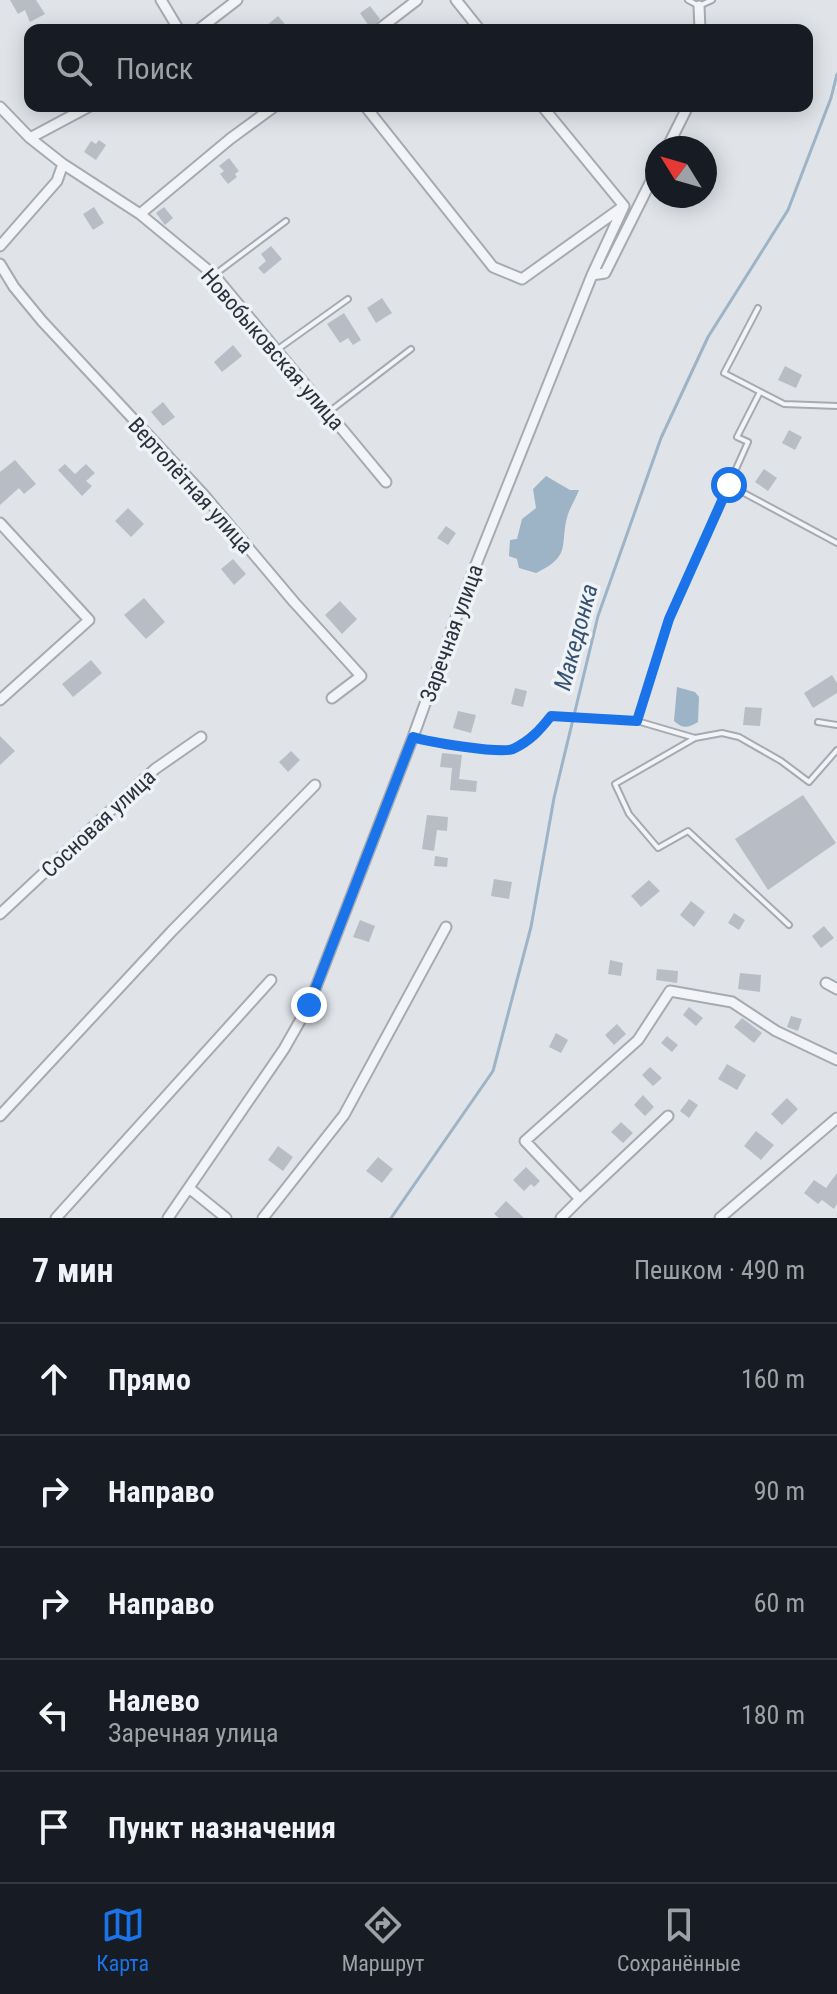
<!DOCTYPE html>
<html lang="ru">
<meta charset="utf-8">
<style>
:root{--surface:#171b24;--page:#242831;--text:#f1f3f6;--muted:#9ea1a6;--line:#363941;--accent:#1a73e8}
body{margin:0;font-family:"Roboto Condensed",sans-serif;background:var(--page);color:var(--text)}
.compass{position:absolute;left:645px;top:136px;width:72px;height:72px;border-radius:50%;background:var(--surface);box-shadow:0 4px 20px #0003;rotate:307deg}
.stop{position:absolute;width:24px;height:24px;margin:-18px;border:6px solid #1a73e8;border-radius:50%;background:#fff}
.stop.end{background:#1a73e8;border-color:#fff;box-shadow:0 2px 8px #0008}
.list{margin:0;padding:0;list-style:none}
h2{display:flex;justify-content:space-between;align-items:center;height:104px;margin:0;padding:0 32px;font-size:34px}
h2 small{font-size:26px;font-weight:400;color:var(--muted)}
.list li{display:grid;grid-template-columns:52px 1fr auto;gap:24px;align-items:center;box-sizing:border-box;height:112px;padding:0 32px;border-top:2px solid var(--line)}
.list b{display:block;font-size:30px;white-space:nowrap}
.list p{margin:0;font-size:26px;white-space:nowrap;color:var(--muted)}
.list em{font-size:26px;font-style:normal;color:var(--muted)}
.icon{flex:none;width:44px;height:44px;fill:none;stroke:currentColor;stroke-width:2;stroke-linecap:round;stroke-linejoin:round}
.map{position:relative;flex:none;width:837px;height:1218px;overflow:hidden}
.search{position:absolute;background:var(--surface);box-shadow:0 4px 20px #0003;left:24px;right:24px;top:24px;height:88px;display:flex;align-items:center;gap:20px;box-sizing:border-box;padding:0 28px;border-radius:16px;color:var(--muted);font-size:30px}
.sheet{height:664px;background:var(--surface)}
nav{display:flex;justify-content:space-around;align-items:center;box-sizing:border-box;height:112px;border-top:2px solid var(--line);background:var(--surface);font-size:22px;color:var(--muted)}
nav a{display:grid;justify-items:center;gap:4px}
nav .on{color:var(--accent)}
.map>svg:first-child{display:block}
</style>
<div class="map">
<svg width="837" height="1218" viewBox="0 0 837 1218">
<rect width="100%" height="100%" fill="#e0e4e8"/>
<path fill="#9db3c6" d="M 546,476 L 570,490 L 579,490 C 576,498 571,506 568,514 C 559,544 573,556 536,573 L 519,568 L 517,559 L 509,556 L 510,540 L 517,539 L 522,519 L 536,508 L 533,489 Z
M 677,687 L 695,692 L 699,697 L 698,722 C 688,728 683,729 674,721 Z"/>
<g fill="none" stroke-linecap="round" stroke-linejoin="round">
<path stroke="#9db3c6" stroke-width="3" d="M 391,1218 L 493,1071 L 531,927 L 554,798 L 598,616 L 661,438 L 708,337 L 788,210 L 831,98 L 837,74"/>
</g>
<path fill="#b8bdc5" d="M 10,0 L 36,0 L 45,14 L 30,22 L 25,10 L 18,14 Z
M 370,6 L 380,19 L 371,29 L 360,13 Z
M 278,16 L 290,30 L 261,30 Z
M 99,140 L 106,145 L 96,160 L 84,152 L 91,141 L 96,144 Z
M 229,158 L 239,171 L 235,174 L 237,177 L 228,184 L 220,174 L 224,171 L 219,166 Z
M 94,207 L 104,223 L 93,230 L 83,214 Z
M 164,207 L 173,218 L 165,225 L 156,213 Z
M 271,246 L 282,259 L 264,274 L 258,268 L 266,261 L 261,254 Z
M 382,298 L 392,313 L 376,323 L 367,308 Z
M 344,313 L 361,340 L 353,345 L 348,338 L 340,343 L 327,324 Z
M 233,345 L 242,356 L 222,372 L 214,362 Z
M 785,366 L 802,375 L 796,388 L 778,380 Z
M 163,402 L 175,417 L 163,426 L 151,412 Z
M 789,430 L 802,437 L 795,450 L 782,443 Z
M 15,460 L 36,484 L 24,494 L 19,488 L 0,505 L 0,472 Z
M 65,464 L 75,474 L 86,464 L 95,473 L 86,481 L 92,486 L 82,496 L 58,470 Z
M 764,469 L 777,478 L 768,491 L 755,482 Z
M 128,508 L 144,524 L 131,537 L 115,521 Z
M 446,526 L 456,533 L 448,545 L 437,538 Z
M 233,559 L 246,574 L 234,585 L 221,569 Z
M 144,598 L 165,622 L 146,639 L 124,615 Z
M 340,601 L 357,619 L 342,634 L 325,615 Z
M 91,660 L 102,673 L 73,697 L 62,684 Z
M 832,675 L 837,683 L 837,693 L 813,708 L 804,693 Z
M 515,688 L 527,691 L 523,707 L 511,704 Z
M 745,707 L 762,708 L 760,726 L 743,725 Z
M 458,711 L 476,715 L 471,733 L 453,728 Z
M 0,736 L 15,751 L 0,765 Z
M 291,751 L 300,760 L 288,772 L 279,762 Z
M 442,753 L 462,755 L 459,779 L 477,781 L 476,792 L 450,790 L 452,768 L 440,767 Z
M 803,795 L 836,843 L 768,890 L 735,839 Z
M 427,815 L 448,817 L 447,831 L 437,830 L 434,851 L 422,849 Z
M 435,856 L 448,858 L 447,867 L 434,866 Z
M 494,879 L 512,882 L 509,899 L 491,896 Z
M 649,880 L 660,891 L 641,907 L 631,896 Z
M 691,901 L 705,912 L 694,927 L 680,915 Z
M 734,913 L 745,920 L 739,930 L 728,923 Z
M 360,920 L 375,926 L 369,942 L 353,937 Z
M 824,926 L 834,938 L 821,948 L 812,936 Z
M 610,960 L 623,963 L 621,976 L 608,974 Z
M 657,969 L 678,971 L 677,983 L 656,980 Z
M 740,973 L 761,975 L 760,992 L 738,989 Z
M 689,1007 L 703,1018 L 696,1026 L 683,1015 Z
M 791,1016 L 802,1019 L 798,1031 L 787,1027 Z
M 742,1018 L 762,1033 L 754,1043 L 734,1027 Z
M 617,1024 L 626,1034 L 614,1045 L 605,1035 Z
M 556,1033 L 568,1040 L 561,1053 L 549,1047 Z
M 667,1036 L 678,1045 L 672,1052 L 661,1043 Z
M 727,1064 L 746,1075 L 737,1090 L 718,1079 Z
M 650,1067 L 662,1078 L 653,1086 L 642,1075 Z
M 643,1095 L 654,1107 L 645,1116 L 634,1105 Z
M 787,1098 L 798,1109 L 782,1125 L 771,1114 Z
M 689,1099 L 698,1105 L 689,1118 L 680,1111 Z
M 621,1122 L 633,1133 L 623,1143 L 611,1132 Z
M 756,1131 L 774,1145 L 761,1160 L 744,1146 Z
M 278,1146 L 293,1157 L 283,1171 L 268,1160 Z
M 378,1157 L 393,1169 L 382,1183 L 366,1171 Z
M 526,1167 L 540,1181 L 534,1187 L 531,1184 L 524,1191 L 513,1180 Z
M 837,1173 L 837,1204 L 834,1209 L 822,1200 L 818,1204 L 804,1193 L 814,1180 L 826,1188 Z
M 506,1201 L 524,1218 L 499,1218 L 494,1214 Z"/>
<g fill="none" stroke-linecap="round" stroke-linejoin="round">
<defs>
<path id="service" d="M 688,0 L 699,6 L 712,0
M 214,275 L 286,221
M 758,308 L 724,373 L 784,404 L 837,406
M 278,349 L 348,299
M 760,392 L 737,437 L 748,442 L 669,619 L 637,721 L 695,738 L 722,733 L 739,737 L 781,761 L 809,782 L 837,750
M 330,411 L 411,349
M 729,485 L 837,543
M 818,722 L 837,725
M 695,738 L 615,784 L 629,814 L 658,848 L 688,831 L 789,925"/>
<path id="minor" d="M 161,0 L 179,30
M 456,0 L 480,30
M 699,6 L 700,30
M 198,30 L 237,0
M 378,30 L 417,0
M 365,106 L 493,267 L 522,279 L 621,208
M 542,106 L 624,206
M 0,107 L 30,138 L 63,164 L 140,214 L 214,275 L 386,482
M 30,138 L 90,106
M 667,148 L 688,106
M 140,214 L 230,139 L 275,106
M 0,246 L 57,181 L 63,164
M 0,264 L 14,287 L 42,321 L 203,494 L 294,602 L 361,676 L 332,698
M 592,275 L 605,273 L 657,169
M 0,523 L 89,620 L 0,700
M 0,914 L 155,769 L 201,737
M 826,983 L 837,989
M 0,1116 L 171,932 L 315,785
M 189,1188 L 226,1218
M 580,1199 L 668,1116
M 56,1218 L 271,980
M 168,1218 L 284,1049 L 309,1005 L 413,737 L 469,582 L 592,275 L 624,206
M 263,1218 L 344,1115 L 446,927
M 561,1218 L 580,1199 L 525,1141 L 638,1040 L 670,991 L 732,1002 L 776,1031 L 837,1060
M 720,1218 L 837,1118"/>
</defs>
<use href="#service" stroke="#a6abb2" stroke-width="8"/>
<use href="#minor" stroke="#a6abb2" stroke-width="13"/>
<path stroke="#bfc2c7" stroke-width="2" stroke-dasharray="6 6" stroke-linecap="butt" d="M 421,740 L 510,751 L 536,735 L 551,716 L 628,720"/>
<use href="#service" stroke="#f3f4f7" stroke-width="4"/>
<use href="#minor" stroke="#f3f4f7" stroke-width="9"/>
</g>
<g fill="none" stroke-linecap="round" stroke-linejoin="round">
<path stroke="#1a73e8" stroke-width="10" d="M 309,1005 L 413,737 C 428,742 500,754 513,749 C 530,741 540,730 551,716 L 637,721 L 669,619 L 729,485"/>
</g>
<g text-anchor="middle" stroke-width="7" stroke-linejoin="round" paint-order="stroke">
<g font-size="22" fill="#2a323f" stroke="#f0f3f6">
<text transform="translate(273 349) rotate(49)" y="8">Новобыковская улица</text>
<text transform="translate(191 485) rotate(48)" y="8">Вертолётная улица</text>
<text transform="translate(451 633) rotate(-70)" y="8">Заречная улица</text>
<text transform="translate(98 823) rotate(-43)" y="8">Сосновая улица</text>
</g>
<g font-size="24" font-style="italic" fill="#365271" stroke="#f0f3f6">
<text transform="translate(576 637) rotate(-75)" y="8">Македонка</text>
</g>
</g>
</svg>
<svg class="compass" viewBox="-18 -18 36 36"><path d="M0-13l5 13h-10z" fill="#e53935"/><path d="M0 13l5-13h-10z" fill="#9ea1a6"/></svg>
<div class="stop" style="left:729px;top:485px"></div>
<div class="stop end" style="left:309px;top:1005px"></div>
<div class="search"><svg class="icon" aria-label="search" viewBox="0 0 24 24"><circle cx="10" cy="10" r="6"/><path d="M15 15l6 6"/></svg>Поиск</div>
</div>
<section class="sheet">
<h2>7 мин<small>Пешком · 490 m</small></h2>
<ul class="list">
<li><svg class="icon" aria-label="ahead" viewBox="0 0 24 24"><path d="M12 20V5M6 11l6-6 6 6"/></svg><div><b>Прямо</b></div><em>160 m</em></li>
<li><svg class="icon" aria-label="right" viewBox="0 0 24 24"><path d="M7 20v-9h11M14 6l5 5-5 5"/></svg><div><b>Направо</b></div><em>90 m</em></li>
<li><svg class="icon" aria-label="right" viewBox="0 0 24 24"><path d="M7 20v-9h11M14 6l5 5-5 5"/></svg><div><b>Направо</b></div><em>60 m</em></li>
<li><svg class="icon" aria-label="left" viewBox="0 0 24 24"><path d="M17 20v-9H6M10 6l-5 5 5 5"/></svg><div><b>Налево</b><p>Заречная улица</p></div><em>180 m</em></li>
<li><svg class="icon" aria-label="arrive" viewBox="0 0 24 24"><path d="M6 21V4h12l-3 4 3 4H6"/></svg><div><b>Пункт назначения</b></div></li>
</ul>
</section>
<nav>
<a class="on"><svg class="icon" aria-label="map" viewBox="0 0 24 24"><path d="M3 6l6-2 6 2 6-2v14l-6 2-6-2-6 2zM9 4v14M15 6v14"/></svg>Карта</a>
<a><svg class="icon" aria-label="directions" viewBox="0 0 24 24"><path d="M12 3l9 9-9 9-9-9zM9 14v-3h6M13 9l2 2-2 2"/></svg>Маршрут</a>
<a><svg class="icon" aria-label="saved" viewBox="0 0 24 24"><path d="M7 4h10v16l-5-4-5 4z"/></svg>Сохранённые</a>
</nav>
